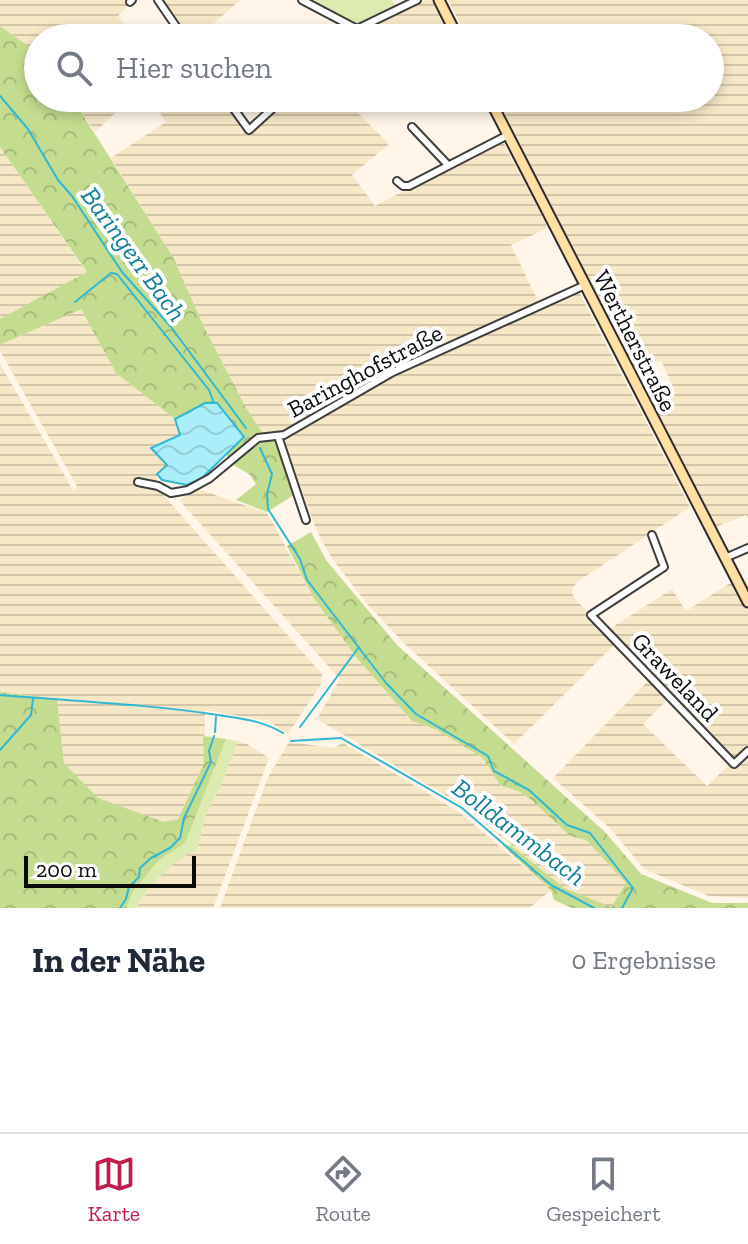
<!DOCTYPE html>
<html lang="de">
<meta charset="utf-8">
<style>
:root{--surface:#fff;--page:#f6f6f7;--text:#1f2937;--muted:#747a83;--line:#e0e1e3;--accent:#c11c4a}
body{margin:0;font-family:"Zilla Slab",serif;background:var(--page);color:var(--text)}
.scale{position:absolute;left:24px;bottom:20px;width:172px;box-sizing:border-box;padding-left:8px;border:4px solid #0b0b0b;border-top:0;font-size:22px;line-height:28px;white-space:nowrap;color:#0b0b0b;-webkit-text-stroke:6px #fff;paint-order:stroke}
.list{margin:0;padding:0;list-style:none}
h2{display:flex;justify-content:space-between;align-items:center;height:104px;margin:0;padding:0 32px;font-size:34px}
h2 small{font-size:26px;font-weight:400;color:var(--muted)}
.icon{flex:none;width:44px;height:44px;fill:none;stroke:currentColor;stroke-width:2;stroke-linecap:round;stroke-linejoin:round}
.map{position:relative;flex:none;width:748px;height:908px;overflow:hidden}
.search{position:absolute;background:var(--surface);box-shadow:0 4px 12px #0003;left:24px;right:24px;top:24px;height:88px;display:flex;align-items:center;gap:20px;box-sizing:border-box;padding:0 28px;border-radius:44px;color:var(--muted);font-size:30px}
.sheet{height:224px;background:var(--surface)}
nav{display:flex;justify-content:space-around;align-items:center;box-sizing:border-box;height:112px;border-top:2px solid var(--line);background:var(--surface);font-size:22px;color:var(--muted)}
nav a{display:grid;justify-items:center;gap:4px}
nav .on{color:var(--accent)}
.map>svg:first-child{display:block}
</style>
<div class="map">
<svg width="748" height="908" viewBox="0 0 748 908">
<defs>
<pattern id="farmland-rules" width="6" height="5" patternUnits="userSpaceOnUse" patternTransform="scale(2)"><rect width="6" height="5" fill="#f6e7c7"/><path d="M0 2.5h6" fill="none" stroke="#d2c5aa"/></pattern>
<pattern id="forest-crowns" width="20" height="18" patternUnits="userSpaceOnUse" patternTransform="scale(2)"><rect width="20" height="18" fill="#c4dc8f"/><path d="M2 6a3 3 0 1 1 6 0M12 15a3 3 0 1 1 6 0" fill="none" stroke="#a7bb7a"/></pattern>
<pattern id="water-waves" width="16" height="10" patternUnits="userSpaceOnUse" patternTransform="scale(2)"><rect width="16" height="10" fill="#aaeef9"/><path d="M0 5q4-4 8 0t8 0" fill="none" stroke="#91cbd4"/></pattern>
</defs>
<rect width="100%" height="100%" fill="#fff5e8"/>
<path fill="url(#farmland-rules)" d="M 0,0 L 129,0 L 127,2 L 129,5 L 118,16 L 134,38 L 38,38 L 38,53 L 0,26 Z
M 166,0 L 240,0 L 198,38 L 188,38 L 164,2 Z
M 425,0 L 432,0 L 450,35 L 446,38 L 352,38 Z
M 448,0 L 748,0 L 748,518 L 746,515 L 716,527 L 649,399 L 673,387 L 661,360 L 635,369 L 497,98 L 710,98 L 710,38 L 467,38 Z
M 72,98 L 131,98 L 95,132 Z
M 150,98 L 223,98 L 249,134 L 288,98 L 366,98 L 353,108 L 389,144 L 352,175 L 375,206 L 502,140 L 548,228 L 511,245 L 539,303 L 392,369 L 284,432 L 272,434 L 262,432 L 246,408 L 204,327 L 173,257 L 111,158 L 166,122 Z
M 0,147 L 87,273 L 0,319 Z
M 572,294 L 580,294 L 690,507 L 577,582 L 572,589 L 573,596 L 615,644 L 514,744 L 407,646 L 368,605 L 331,557 L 316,529 L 284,441 L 395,375 Z
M 81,309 L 116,373 L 175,419 L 180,435 L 167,465 L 157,474 L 157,488 L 322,674 L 321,684 L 288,734 L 268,721 L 205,710 L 204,763 L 178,819 L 165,822 L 98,799 L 64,763 L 57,699 L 0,692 L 0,364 L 73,490 L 77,486 L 0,351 L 0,345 Z
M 198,489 L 267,513 L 313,597 L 356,657 L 412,721 L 437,730 L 484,758 L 500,785 L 518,791 L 529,798 L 570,836 L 586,840 L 626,883 L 611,907 L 564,889 L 465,807 L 317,719 L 340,679 L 179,500 Z
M 732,582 L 748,611 L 748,748 L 737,758 L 732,759 L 608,630 L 672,589 L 686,611 Z
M 650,679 L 668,699 L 643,724 L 707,786 L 730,764 L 735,767 L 748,755 L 748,898 L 709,896 L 644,869 L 610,828 L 553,778 Z
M 238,741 L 247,744 L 269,758 L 213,908 L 136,908 L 159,876 L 179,858 L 197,849 L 206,814 L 220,788 Z
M 289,742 L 333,748 L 343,743 L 459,812 L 551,890 L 529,908 L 220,908 L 268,777 Z"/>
<path fill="#dcebb0" d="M 308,0 L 392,0 L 397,9 L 357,24 Z
M 226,739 L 238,741 L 220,788 L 206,814 L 197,849 C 170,863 152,882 136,908 L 126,908 L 133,892 L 159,860 L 185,842 Z"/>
<path fill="url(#forest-crowns)" d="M 0,26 L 38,53 L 38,98 L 72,98 L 173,257 L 204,327 L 246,408 L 262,432 L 272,434 L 294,495 L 267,512 L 236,500 L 256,484 L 249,474 L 230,463 L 227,454 L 244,437 L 230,421 L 205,403 L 175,419 L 116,373 L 81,309 L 0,345 L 0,319 L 87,272 L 0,147 Z
M 311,532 L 326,560 L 397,645 L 605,832 L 641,874 L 712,903 L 748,903 L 748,908 L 572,908 L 554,900 L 551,890 L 502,845 L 512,846 L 564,888 L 611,907 L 626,883 L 586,840 L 570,836 L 529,798 L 518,791 L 500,785 L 483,758 L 437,730 L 412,721 L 356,657 L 313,597 L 287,546 Z
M 0,692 L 57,699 L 64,763 L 98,798 L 164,822 L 178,819 L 204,763 L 203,736 L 226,739 L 185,843 L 159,860 L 133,892 L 126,908 L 0,908 Z"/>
<path fill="url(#water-waves)" stroke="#2db8d4" stroke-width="2" d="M 205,403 L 217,403 L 244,437 L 202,478 L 187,485 L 162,480 L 157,474 L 167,465 L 151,448 L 180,435 L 175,419 Z"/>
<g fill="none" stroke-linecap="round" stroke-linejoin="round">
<path stroke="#2db8d4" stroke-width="2" d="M 0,96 L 28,129 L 58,180 L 72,196 L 122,272 L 171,327 L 246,428
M 75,302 L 111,273 L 117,274 L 209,390 L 214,403
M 260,448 L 272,474 L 267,494 L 268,509 L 300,559 L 307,580 L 386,683 L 416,714 L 488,756 L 494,771 L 529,790 L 567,825 L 590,833 L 633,888 L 622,908
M 0,695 C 73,701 146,704 218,715 C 242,719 261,720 283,733
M 300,727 L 359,647
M 215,732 L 216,717
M 291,741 L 341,738 L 462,808 L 551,885 L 594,908
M 0,750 L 31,715 L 33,699
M 120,908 L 126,899 L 129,887 L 139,877 L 140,868 L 151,858 L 170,848 L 180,838 L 184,818 L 211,762 L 209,751 L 214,736"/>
<defs>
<path id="street" d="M 158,0 L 184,38
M 302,0 L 357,29
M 130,2 L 132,0
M 347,38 L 357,29 L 417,0
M 226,98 L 249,130 L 284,98
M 412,127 L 448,165
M 397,181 L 403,186 L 409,186 L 508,135
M 278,436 L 306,520
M 138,482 L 158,486 L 171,493 L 188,490 L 210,478 L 258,438 L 284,435 L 393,372 L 583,286
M 652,535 L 664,567 L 591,615 L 734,764 L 748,751
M 725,558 L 748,548"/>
<path id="secondary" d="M 439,0 L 458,38
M 489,98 L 748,602"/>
</defs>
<use href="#street" stroke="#3e3e3e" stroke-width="10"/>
<use href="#secondary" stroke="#2d2d2d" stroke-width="13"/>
<use href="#street" stroke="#fff" stroke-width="6"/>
<use href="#secondary" stroke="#ffdfa3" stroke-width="9"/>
</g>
<g text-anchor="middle" stroke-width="8" stroke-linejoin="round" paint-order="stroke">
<g font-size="24" fill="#0b0b0b" stroke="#fff">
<text transform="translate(635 341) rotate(63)" y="8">Wertherstraße</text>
<text transform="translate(365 371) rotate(-28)" y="8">Baringhofstraße</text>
<text transform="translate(675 677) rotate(46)" y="8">Graweland</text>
</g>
<g font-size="26" font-style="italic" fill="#0f7e9b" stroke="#fff">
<text transform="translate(134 254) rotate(54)" y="9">Baringerr Bach</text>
<text transform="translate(519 832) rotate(37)" y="9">Bolldammbach</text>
</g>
</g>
</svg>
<div class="scale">200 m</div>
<div class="search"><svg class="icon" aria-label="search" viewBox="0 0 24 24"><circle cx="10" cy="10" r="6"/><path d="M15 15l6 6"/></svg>Hier suchen</div>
</div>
<section class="sheet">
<h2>In der Nähe<small>0 Ergebnisse</small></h2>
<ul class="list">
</ul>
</section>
<nav>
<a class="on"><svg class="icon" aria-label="map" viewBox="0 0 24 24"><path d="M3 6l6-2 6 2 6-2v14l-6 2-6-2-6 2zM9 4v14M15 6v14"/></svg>Karte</a>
<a><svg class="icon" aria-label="directions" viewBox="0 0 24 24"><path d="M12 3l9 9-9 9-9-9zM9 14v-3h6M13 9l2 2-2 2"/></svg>Route</a>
<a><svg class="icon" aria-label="saved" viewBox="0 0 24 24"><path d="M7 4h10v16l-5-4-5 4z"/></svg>Gespeichert</a>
</nav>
